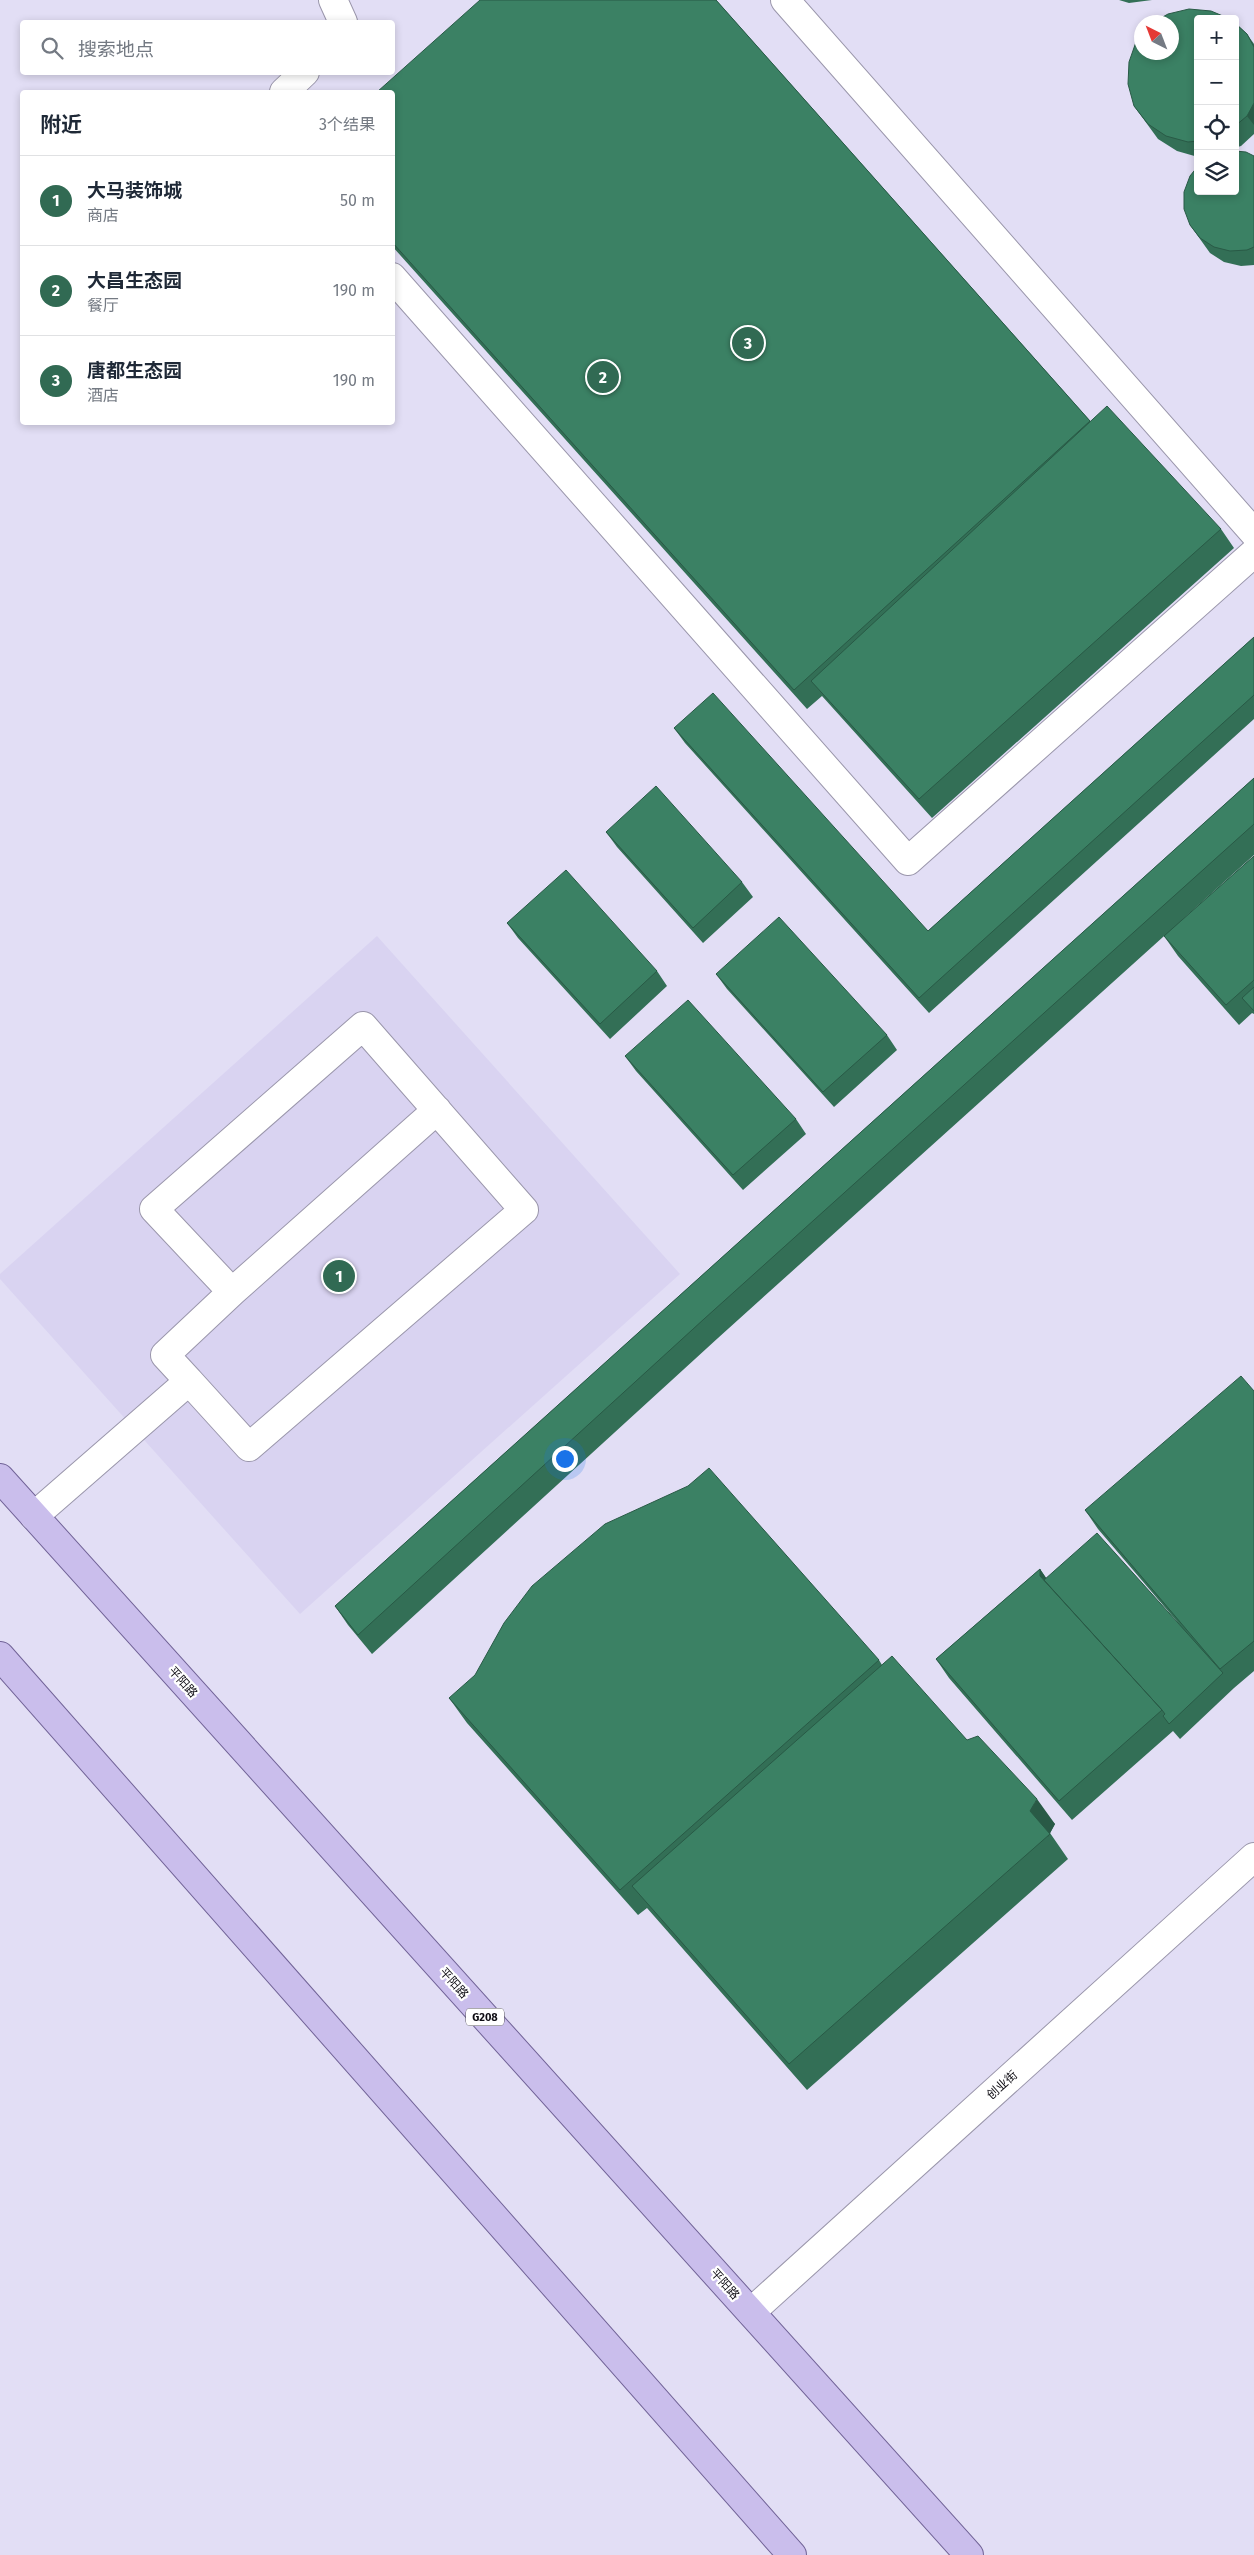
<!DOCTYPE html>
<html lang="zh">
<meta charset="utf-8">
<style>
:root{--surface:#fff;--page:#f2f2f3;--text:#1f2937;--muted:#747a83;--line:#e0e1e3;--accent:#316a53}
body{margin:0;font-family:"Fira Sans","Noto Sans SC",sans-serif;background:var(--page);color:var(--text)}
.controls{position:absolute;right:15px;top:15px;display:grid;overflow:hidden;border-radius:5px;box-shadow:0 2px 8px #0003}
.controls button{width:45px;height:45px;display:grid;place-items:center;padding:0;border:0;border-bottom:1px solid var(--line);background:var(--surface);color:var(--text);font:25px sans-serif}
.compass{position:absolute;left:1134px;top:15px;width:45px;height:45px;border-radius:50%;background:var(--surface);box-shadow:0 2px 8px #0003;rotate:318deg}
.you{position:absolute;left:564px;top:1458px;width:18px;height:18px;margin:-12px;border:4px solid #fff;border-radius:50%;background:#1a73e8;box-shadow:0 0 0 8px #1a73e833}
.badge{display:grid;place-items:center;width:32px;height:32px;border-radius:50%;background:var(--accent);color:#fff;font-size:16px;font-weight:700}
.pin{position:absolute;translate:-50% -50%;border:2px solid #fff;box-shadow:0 1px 5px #0006}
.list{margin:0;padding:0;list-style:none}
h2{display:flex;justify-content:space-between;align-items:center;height:65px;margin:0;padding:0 20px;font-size:21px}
h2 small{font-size:16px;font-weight:400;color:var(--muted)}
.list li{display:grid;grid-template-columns:32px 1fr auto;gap:15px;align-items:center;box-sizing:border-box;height:90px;padding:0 20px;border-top:1px solid var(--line)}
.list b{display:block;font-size:19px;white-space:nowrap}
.list p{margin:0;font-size:16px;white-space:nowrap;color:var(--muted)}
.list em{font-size:16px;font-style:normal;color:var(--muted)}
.icon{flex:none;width:28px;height:28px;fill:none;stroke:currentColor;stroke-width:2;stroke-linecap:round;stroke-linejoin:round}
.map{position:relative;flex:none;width:1254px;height:2555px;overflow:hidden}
.search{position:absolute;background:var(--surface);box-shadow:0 2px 8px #0003;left:20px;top:20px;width:375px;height:55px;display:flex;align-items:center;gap:12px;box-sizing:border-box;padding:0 18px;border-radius:5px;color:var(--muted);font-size:19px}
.panel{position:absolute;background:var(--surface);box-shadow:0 2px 8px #0003;left:20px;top:90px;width:375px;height:335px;border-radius:5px}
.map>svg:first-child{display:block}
</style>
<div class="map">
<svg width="1254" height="2555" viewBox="0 0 1254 2555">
<rect width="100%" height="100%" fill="#e2def5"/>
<path fill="#d9d3f1" d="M 377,936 L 680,1274 L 300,1614 L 0,1279 L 0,1274 Z"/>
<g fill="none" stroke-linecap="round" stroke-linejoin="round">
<defs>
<path id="minor" d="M 333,0 L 343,22
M 785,0 L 1254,533
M 284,92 L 305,72
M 392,277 L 908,861 L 1254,553
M 232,1292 L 437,1110
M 34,1516 L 189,1381 L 165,1355 L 232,1292 L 154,1209 L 363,1026 L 524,1210 L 249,1447 L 189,1381
M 751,2312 L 1254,1857"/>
<path id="major" d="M 0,1478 L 969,2555
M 0,1656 L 792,2555"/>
</defs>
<use href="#minor" stroke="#9a96ab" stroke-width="30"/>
<use href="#major" stroke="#716397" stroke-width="30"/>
<use href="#minor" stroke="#fff" stroke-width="28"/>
<use href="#major" stroke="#cabeec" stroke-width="28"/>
</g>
<path fill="#336f56" d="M 716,0 L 1091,422 L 1221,529 L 1234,548 L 932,818 L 822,696 L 807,709 L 392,246 L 392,92 Z
M 1119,0 L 1152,0 L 1129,3 Z
M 1198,19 L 1198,157 L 1177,151 L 1158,139 L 1134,106 Z
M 1235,23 L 1247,34 L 1254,44 L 1254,134 L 1241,146 L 1235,148 Z
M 1254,156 L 1254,265 L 1241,266 L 1224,262 L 1210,253 L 1190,225 Z
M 1254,637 L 1254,719 L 929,1013 L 685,743 L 674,728 L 928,931 Z
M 1254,778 L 1254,855 L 718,1338 L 372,1654 L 348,1625 L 335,1606 Z
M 606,832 L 742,882 L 753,897 L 703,943 L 617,847 Z
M 1254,856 L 1254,1014 L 1252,1013 L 1239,1025 L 1178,956 L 1164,936 Z
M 507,923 L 657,971 L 667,986 L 610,1039 L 518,938 Z
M 716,974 L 887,1035 L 897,1050 L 834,1107 L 727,989 Z
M 625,1056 L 796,1119 L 806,1134 L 743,1190 L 636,1071 Z
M 1254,1391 L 1254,1671 L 1234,1688 L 1180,1739 L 1173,1731 L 1072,1820 L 949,1678 L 936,1659 L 1040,1569 L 1046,1578 L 1180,1625 L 1098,1529 L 1085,1510 Z
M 879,1660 L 882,1665 L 967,1740 L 1055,1824 L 1050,1833 L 1068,1859 L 807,2090 L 647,1908 L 638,1915 L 467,1723 L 449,1698 Z"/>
<path fill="#295a46" d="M 1254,103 L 1254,125 L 1247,116 Z
M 1040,1569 L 1053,1588 L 1040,1576 Z
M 1037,1799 L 1055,1824 L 1048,1837 L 1030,1811 Z"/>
<path fill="#3b8164" stroke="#295a46" d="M 480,0 L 716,0 L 1090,421 L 794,690 L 392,242 L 392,92 L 377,92 Z
M 1189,9 L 1211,11 L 1230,19 L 1198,19 L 1198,141 L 1188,142 L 1166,136 L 1148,124 L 1134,106 L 1128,84 L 1129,62 L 1136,42 L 1142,35 L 1142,52 L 1172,52 L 1172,22 L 1154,22 L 1168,14 Z
M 1235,23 L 1247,34 L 1254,47 L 1254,103 L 1247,116 L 1235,126 Z
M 1235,151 L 1246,152 L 1254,156 L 1254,247 L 1247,250 L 1230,251 L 1214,247 L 1200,238 L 1190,225 L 1184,209 L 1184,192 L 1190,176 L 1198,166 L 1198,191 L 1235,191 Z
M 1107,406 L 1221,529 L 919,799 L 811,681 Z
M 1254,637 L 1254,695 L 919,998 L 674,728 L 713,693 L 928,931 Z
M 1254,778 L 1254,824 L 704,1319 L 358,1635 L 335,1606 Z
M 656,786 L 742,882 L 693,928 L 606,832 Z
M 1254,856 L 1254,980 L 1226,1005 L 1164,936 Z
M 566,870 L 657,971 L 600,1024 L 507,923 Z
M 779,917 L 887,1035 L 823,1092 L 716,974 Z
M 1254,987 L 1254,1011 L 1242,998 Z
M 688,1000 L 796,1119 L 733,1175 L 625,1056 Z
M 1241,1376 L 1254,1391 L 1254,1641 L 1220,1669 L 1085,1510 Z
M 709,1468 L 879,1660 L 620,1890 L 449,1698 L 475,1675 L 504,1623 L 532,1586 L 605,1524 L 688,1486 Z
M 1097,1533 L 1223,1673 L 1169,1724 L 1163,1716 L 1165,1714 L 1162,1710 L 1044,1580 Z
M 1040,1569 L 1040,1576 L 1162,1710 L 1059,1801 L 936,1659 Z
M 892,1656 L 967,1740 L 978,1736 L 1037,1799 L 1030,1811 L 1050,1834 L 789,2064 L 632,1886 Z"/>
<g text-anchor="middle" stroke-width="4.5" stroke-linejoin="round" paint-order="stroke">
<rect fill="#fff" stroke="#565459" stroke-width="1" x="466" y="2008.5" width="38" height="17" rx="4"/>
<g font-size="11" font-weight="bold" fill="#0d0b12">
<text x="485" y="2021">G208</text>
</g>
<g font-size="12" fill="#0d0b12" stroke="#fff">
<text transform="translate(183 1682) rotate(48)" y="4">平阳路</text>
<text transform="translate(454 1983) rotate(48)" y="4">平阳路</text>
<text transform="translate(1002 2085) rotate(-42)" y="4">创业街</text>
<text transform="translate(725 2284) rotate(48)" y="4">平阳路</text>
</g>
</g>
</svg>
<div class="controls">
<button>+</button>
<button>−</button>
<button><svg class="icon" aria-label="locate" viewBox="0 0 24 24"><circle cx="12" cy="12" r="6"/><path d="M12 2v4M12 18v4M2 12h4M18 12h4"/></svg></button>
<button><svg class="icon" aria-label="layers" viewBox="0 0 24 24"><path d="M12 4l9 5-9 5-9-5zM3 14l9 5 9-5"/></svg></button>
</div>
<svg class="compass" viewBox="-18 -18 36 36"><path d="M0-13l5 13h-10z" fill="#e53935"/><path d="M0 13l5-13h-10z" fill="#747a83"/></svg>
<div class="you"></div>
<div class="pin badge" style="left:339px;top:1276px">1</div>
<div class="pin badge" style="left:603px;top:377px">2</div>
<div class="pin badge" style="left:748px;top:343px">3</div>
<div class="search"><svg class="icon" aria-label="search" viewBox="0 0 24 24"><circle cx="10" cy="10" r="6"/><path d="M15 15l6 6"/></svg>搜索地点</div>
<section class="panel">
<h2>附近<small>3个结果</small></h2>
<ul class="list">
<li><span class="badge">1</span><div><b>大马装饰城</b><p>商店</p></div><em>50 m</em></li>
<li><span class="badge">2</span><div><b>大昌生态园</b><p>餐厅</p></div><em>190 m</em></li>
<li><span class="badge">3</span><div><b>唐都生态园</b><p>酒店</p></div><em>190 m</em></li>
</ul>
</section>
</div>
